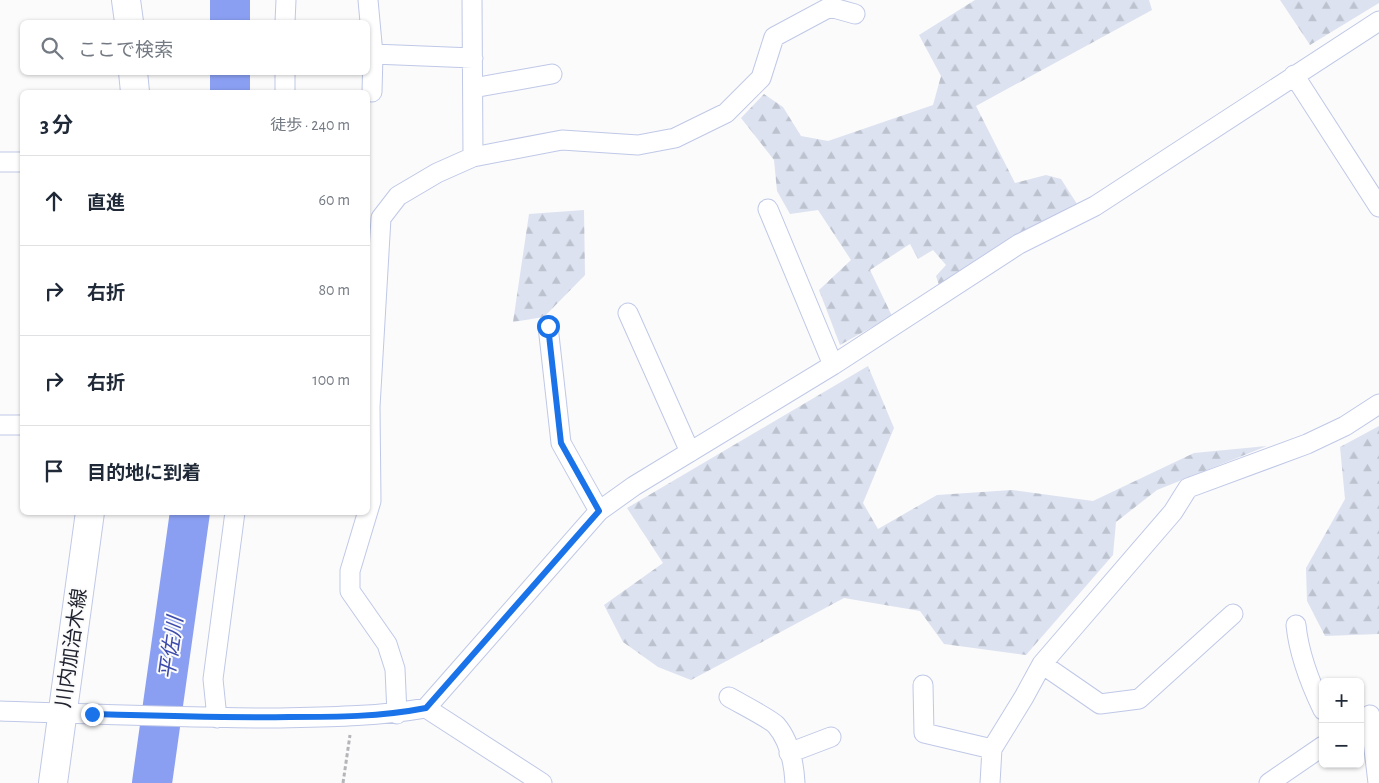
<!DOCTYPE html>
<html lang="ja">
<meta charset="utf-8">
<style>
:root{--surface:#fff;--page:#f2f2f3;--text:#1f2937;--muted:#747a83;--line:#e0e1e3}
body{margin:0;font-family:"Alegreya Sans","Noto Sans JP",sans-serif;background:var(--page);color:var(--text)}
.controls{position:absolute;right:15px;bottom:15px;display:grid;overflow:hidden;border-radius:8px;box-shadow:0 1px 4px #0004}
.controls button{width:45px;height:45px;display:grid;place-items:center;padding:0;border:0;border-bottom:1px solid var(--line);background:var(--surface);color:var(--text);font:25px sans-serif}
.stop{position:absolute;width:15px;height:15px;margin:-11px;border:4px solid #1a73e8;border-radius:50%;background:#fff}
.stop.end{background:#1a73e8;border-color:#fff;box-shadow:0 1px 5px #0008}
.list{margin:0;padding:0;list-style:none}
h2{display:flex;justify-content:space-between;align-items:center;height:65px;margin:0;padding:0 20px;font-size:21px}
h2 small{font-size:16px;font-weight:400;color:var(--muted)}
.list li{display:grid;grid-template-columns:32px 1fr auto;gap:15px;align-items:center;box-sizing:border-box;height:90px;padding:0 20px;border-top:1px solid var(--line)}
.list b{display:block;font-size:19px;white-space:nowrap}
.list em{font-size:16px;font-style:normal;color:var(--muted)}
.icon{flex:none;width:28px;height:28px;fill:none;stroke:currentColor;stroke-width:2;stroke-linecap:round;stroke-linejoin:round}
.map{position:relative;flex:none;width:1379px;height:783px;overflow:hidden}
.search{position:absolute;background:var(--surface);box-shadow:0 1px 4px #0004;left:20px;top:20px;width:350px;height:55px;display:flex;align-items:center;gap:12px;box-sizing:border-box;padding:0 18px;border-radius:8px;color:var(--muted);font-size:19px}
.panel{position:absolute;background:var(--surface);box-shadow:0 1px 4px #0004;left:20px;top:90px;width:350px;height:425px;border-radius:8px}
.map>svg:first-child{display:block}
</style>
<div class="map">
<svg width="1379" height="783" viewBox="0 0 1379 783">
<defs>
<pattern id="forest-firs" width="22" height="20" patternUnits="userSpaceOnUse" patternTransform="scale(1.25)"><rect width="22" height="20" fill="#dde2f1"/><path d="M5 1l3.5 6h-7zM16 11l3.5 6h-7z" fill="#bdc2cf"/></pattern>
</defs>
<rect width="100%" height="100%" fill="#fbfbfb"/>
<path fill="url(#forest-firs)" d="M 975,0 L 1149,0 L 1152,10 L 976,106 L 1015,183 L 1046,175 L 1061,179 L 1077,204 L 1017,236 L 939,285 L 936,276 L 946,265 L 933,250 L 918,259 L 910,244 L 870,270 L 892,316 L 840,345 L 819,290 L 851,260 L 818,210 L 790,214 L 777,191 L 774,160 L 741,118 L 764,94 L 783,107 L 801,136 L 828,141 L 933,105 L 941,76 L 919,35 Z
M 1280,0 L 1379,0 L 1379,3 L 1310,45 Z
M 584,210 L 585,275 L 544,317 L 513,322 L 529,214 Z
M 868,366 L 894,428 L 863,503 L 878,529 L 937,495 L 1012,490 L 1093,501 L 1194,453 L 1267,446 L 1157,490 L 1116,522 L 1113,555 L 1026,655 L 944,644 L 920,611 L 844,598 L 691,680 L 658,667 L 623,642 L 604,605 L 663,563 L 627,508 Z
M 1379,426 L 1379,634 L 1325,636 L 1307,601 L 1306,568 L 1345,499 L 1340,447 Z"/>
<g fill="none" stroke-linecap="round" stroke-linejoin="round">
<path stroke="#8a9ff2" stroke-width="40" d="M 230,0 L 230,22
M 230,72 L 230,92
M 152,783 L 190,512"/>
<defs>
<path id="minor" d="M 368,0 L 373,54 L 372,92
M 472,0 L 473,157
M 285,22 L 286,0
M 373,54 L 473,58
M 1294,75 L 1379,207
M 473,88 L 552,74
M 285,92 L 285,72
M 0,162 L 22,162
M 768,209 L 833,365
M 628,313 L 690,452
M 548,326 L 561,443 L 599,511
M 0,425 L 22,425
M 1296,625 C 1299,655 1310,683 1323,710
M 1042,664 L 1100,704 L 1139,699 L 1233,614
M 923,685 L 924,733 L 992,749
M 729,697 C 739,703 769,718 776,725 C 789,740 794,764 795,783
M 426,708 L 542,783
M 0,711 C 91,714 183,718 274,718 C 325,717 375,717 426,708 L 599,511 L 634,486 L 833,365 L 1019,244 L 1095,206 L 1379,21
M 397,714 L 395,669 L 387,644 L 350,591 L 350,571 L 371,501 L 370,407 L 381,218 L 398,196 L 437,173 L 473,157 L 562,140 L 638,145 L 675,138 L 726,113 L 761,78 L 774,37 L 830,7 L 855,14
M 1370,715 L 1378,783
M 217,718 L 213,679 L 235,512
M 789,753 L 831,737
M 990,783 L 992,749 L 1024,697 L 1042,664 L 1173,512 L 1188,488 L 1307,444 L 1345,426 L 1379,404
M 1269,783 L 1323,746"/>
<path id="primary" d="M 126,0 L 129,22
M 133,72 L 135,92
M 53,783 L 90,512"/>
</defs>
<use href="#minor" stroke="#bfc8e7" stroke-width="21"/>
<use href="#primary" stroke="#bfc8e7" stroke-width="30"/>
<path stroke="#b4b5b9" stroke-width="3" stroke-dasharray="4 2.5" stroke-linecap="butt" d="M 343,783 L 350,735"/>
<use href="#minor" stroke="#fff" stroke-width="19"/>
<use href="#primary" stroke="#fff" stroke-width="28"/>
</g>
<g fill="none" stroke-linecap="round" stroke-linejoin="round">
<path stroke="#1a73e8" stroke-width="6" d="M 92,714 C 158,716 223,718 289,717 C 335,717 380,717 426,708 L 599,511 L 561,443 L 548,326"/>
</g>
<g text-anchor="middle" stroke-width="4" stroke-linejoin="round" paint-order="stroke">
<g font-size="20" fill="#20232f" stroke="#fbfbfb">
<text transform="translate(71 648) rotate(-82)" y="7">川内加治木線</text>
</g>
<g font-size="21" font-style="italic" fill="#3c4bac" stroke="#fbfbfb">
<text transform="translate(171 648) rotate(-82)" y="7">平佐川</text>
</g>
</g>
</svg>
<div class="controls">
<button>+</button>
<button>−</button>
</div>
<div class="stop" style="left:548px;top:326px"></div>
<div class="stop end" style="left:92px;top:714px"></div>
<div class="search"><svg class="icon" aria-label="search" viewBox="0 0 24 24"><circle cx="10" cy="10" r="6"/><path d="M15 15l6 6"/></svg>ここで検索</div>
<section class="panel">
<h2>3 分<small>徒歩 · 240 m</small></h2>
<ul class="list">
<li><svg class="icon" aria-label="ahead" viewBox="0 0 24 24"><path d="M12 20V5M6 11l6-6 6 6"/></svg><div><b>直進</b></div><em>60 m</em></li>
<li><svg class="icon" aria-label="right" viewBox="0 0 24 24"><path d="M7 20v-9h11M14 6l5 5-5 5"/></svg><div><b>右折</b></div><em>80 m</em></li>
<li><svg class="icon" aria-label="right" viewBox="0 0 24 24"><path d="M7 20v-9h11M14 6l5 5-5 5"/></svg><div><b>右折</b></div><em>100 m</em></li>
<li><svg class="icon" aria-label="arrive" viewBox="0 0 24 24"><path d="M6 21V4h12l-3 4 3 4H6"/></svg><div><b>目的地に到着</b></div></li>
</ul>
</section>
</div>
